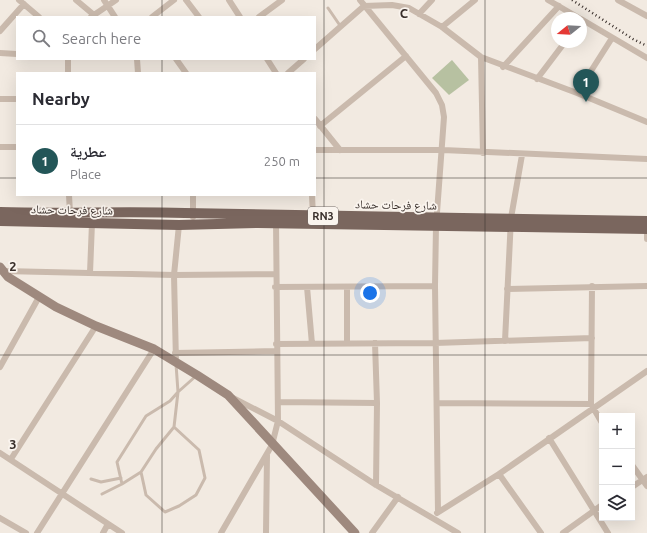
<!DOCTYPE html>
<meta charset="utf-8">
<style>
:root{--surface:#fff;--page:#f7f7f7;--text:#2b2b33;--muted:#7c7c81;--line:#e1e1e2;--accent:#235658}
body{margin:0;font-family:Ubuntu,"Noto Naskh Arabic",sans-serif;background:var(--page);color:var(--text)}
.controls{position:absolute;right:12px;bottom:12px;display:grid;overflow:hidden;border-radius:0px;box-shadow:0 4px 16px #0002}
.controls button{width:36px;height:36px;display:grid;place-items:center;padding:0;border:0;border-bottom:1px solid var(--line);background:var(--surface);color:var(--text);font:20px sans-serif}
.compass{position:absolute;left:551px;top:12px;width:36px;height:36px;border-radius:50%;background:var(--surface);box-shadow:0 4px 16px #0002;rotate:252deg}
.you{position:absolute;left:370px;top:293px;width:14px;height:14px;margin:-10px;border:3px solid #fff;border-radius:50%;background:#1a73e8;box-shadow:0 0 0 6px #1a73e833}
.badge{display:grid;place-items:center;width:26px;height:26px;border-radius:50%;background:var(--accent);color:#fff;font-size:13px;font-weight:700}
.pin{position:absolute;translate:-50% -33px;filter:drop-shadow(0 1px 2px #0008)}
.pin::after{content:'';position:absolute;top:21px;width:14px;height:12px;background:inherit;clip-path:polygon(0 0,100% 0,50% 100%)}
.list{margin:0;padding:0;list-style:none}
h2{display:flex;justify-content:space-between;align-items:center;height:52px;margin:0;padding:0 16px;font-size:17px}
h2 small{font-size:13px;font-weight:400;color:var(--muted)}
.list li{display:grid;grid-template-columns:26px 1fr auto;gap:12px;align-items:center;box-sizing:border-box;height:72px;padding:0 16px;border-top:1px solid var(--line)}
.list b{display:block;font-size:15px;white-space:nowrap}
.list p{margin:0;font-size:13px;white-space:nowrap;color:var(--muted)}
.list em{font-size:13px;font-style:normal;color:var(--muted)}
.icon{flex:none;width:22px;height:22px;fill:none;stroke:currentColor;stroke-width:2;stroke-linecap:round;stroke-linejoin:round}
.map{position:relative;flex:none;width:647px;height:533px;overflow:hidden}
.search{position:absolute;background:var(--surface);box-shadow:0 4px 16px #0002;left:16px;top:16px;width:300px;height:44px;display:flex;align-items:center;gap:10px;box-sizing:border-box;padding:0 14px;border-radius:0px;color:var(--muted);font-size:15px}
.panel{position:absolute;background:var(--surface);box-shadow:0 4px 16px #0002;left:16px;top:72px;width:300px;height:124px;border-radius:0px}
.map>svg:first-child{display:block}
</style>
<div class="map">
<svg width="647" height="533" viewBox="0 0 647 533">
<rect width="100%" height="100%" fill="#f2eae1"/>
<path fill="#b7c1a1" d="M 452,60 L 469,80 L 449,95 L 432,78 Z"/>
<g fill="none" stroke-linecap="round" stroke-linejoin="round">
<path stroke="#cabaad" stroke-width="3" d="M 328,8 L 341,27
M 174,427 L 199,450 L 205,478 L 196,495 L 179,506 L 165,512 L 146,495 L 141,472 L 156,449 L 174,427 L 178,392 L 196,376
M 141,472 L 122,484 L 117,462 L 146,416 L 170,401 L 178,392 L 176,364
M 91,479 L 101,482 L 121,478
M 102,494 L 122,484"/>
<path stroke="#cabaad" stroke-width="6" d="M 19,0 L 39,17
M 76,0 L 94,15
M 104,0 L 115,17
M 186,0 L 199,17
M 229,0 L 240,17
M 360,0 L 436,93 L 442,105 L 444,117 L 436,226 L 435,286 L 438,512
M 548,0 L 579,18
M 618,0 L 647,16
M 419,14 L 432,0
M 91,17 L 116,0
M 152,17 L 174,0
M 259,17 L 282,0
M 581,19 L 647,58
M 442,27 L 475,0
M 0,31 L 24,4
M 315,49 L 364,6 L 392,5 L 409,8 L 442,27 L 481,57 L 577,93 L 647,122
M 0,53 L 17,54
M 481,57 L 483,153
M 137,59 L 138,73
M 176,59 L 186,73
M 267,59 L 276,73
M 503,67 L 559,6
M 68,73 L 68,59
M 288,73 L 304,59
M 537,79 L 565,42
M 577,93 L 612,38
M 0,99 L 17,99
M 315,119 L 340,150
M 320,126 L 406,56
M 0,147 L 17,147
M 315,150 L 443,150 L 647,159
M 69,195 L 70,213
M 312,195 L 313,216
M 193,217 L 193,195
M 647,227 L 647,239
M 4,271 L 174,275 L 275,274
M 90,273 L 92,223
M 592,286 L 591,404 L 602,423
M 275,287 L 435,286
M 307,287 L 312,344
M 507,289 L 647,286
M 505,341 L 511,218 L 522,155
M 347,343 L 347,288
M 375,343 L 377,403 L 376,485
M 276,344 L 435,343 L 592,338
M 175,353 L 276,351
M 176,362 L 174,275 L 179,225
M 0,367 L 39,297
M 233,398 L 278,421 L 376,485 L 458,533
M 278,402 L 377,403
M 437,403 L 591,404
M 549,438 L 608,533
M 0,453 L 122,533
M 11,459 L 96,326
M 632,465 L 647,486
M 499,474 L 541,533
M 632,487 L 647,477
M 437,513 L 499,474 L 647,371
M 0,518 L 26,533
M 37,533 L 154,349
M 103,533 L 108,524
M 221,533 L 272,445 L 278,421 L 276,221
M 266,533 L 267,455
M 372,533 L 398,497
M 563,533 L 602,505"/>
<path stroke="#9e897e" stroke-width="9" d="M 0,267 L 8,277 L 56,307 L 96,326 L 154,349 L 197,375 L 228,395 L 355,533"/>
<path stroke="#7a665e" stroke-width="10" d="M 0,212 C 62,214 124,211 185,213 C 339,217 493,218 647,221
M 0,221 L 179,225 L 258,223 L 647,229"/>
<path stroke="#392f2b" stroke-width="2.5" stroke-dasharray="1 3" stroke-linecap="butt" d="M 572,0 L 633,39 L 647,46"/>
</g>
<path fill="none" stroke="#392f2b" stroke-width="1" stroke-opacity="0.55" d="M 162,0 L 162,17M 324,0 L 324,533M 485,0 L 485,533M 162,59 L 162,73M 0,178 L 17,178M 315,178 L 647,178M 162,195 L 162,533M 0,355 L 647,355"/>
<g text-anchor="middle" stroke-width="3.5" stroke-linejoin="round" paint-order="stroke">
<rect fill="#faf4ee" stroke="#736a66" stroke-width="1" x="308" y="207" width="30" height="18" rx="3"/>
<g font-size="11" font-weight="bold" fill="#392f2b">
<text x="323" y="220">RN3</text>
</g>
<g font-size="12" fill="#392f2b" stroke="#faf4ee">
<text transform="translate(396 205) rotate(1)" y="4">شارع فرحات حشاد</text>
<text transform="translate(72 210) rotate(1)" y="4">شارع فرحات حشاد</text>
</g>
</g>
<g font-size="13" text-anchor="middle" font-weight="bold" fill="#392f2b" stroke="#faf4ee" stroke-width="3.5" stroke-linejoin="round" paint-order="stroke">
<text x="404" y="18">C</text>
<text x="13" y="271">2</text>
<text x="13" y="449">3</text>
</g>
</svg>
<div class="controls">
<button>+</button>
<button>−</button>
<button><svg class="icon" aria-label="layers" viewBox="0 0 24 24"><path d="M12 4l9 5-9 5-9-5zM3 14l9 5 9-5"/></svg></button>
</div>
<svg class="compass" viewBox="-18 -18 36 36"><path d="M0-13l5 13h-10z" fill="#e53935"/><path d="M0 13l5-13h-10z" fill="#7c7c81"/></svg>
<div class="you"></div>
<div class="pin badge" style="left:586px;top:102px">1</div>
<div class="search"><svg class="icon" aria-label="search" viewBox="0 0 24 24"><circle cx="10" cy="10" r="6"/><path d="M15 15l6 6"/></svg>Search here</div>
<section class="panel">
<h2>Nearby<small></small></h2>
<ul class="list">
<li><span class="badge">1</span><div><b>عطرية</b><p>Place</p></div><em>250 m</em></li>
</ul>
</section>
</div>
